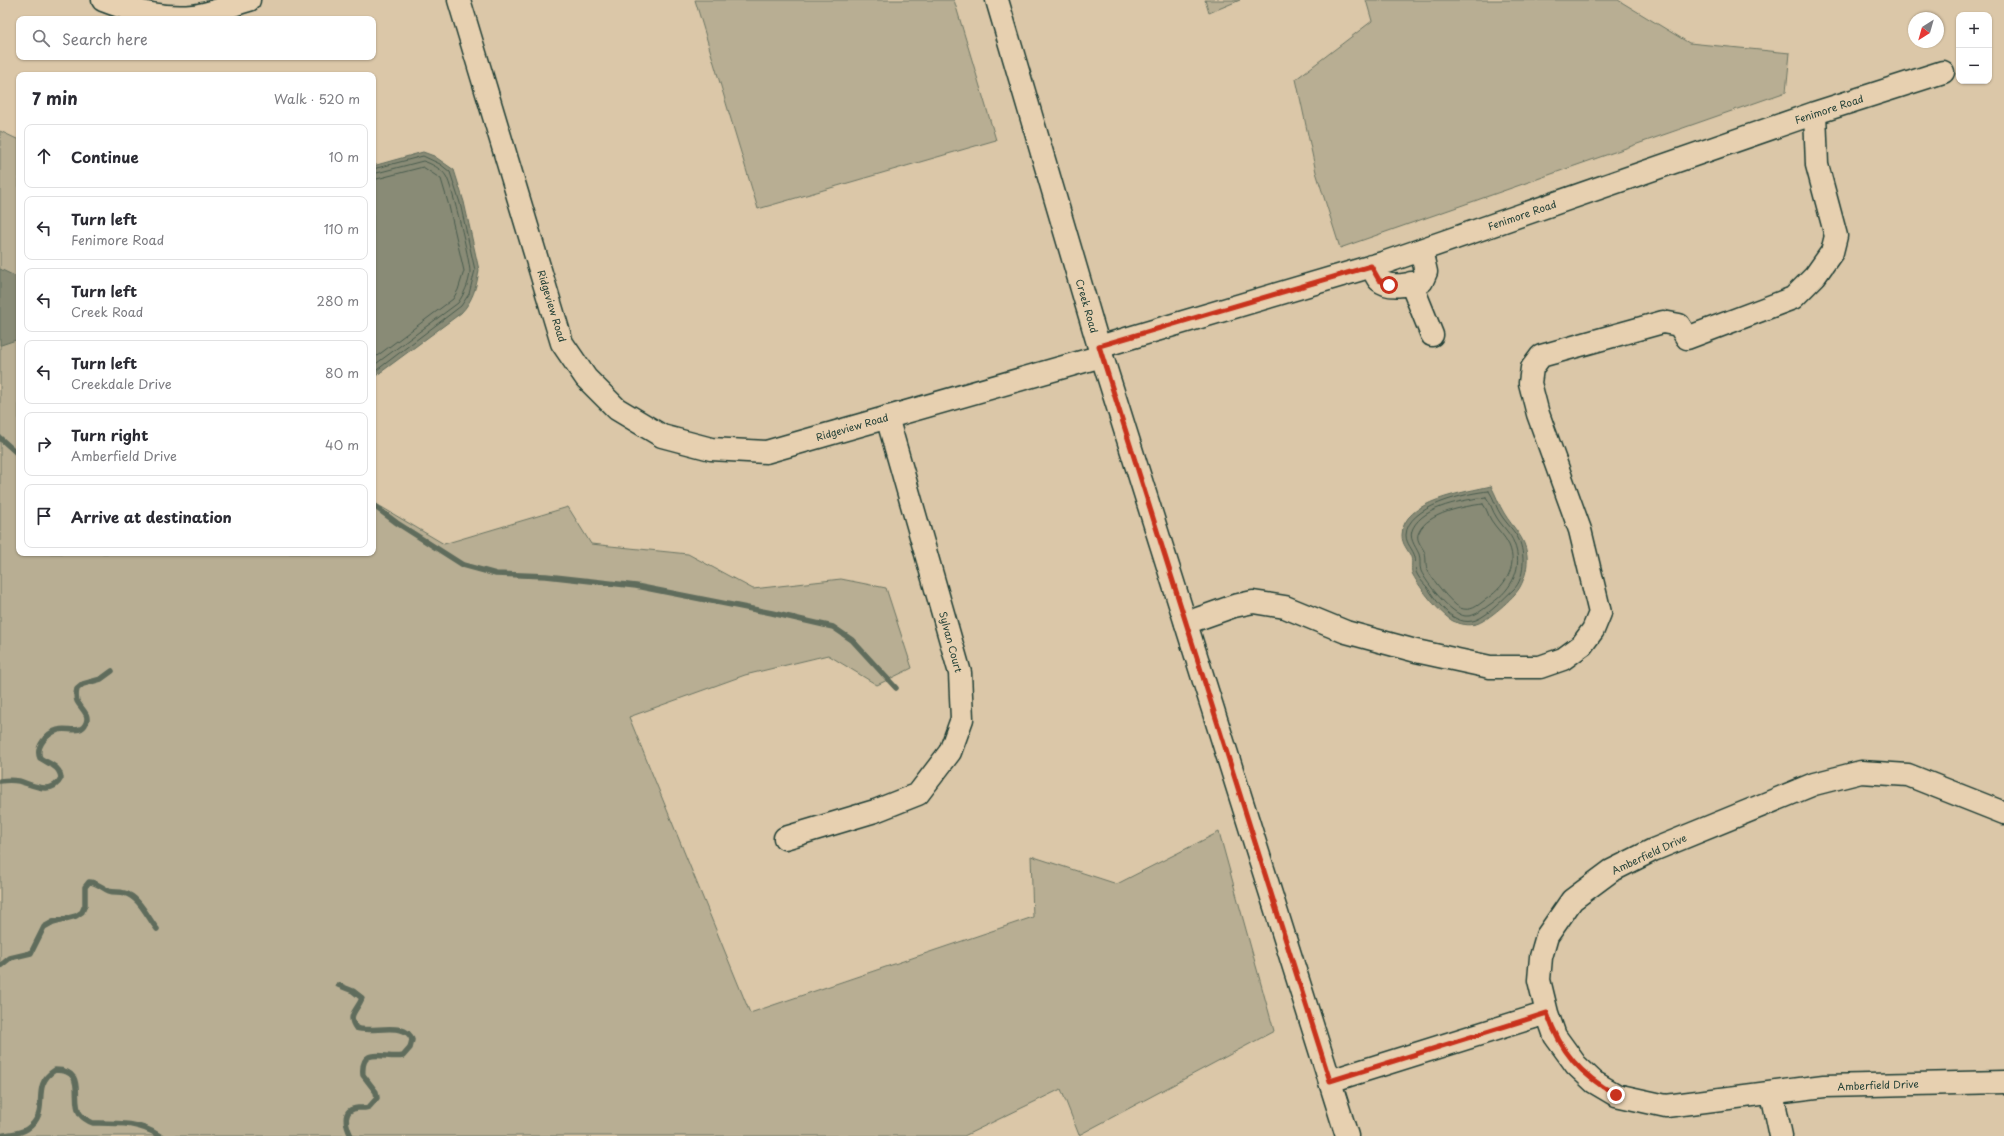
<!DOCTYPE html>
<meta charset="utf-8">
<style>
:root{--surface:#fff;--page:#f2f2f3;--text:#2b2b33;--muted:#7c7c81;--line:#e1e1e2}
body{margin:0;font-family:"Playpen Sans",sans-serif;background:var(--page);color:var(--text)}
.controls{position:absolute;right:12px;top:12px;display:grid;overflow:hidden;border-radius:8px;box-shadow:0 1px 3px #0004}
.controls button{width:36px;height:36px;display:grid;place-items:center;padding:0;border:0;border-bottom:1px solid var(--line);background:var(--surface);color:var(--text);font:20px sans-serif}
.compass{position:absolute;left:1908px;top:12px;width:36px;height:36px;border-radius:50%;background:var(--surface);box-shadow:0 1px 3px #0004;rotate:217deg}
.stop{position:absolute;width:12px;height:12px;margin:-9px;border:3px solid #c8321e;border-radius:50%;background:#fff}
.stop.end{background:#c8321e;border-color:#fff;box-shadow:0 1px 4px #0008}
.list{margin:0;padding:0;list-style:none}
h2{display:flex;justify-content:space-between;align-items:center;height:52px;margin:0;padding:0 16px;font-size:17px}
h2 small{font-size:13px;font-weight:400;color:var(--muted)}
.list li{display:grid;grid-template-columns:26px 1fr auto;gap:12px;align-items:center;box-sizing:border-box;height:64px;margin:0 8px 8px;padding:0 8px;border:1px solid var(--line);border-radius:8px}
.list b{display:block;font-size:15px;white-space:nowrap}
.list p{margin:0;font-size:13px;white-space:nowrap;color:var(--muted)}
.list em{font-size:13px;font-style:normal;color:var(--muted)}
.icon{flex:none;width:22px;height:22px;fill:none;stroke:currentColor;stroke-width:2;stroke-linecap:round;stroke-linejoin:round}
.map{position:relative;flex:none;width:2004px;height:1136px;overflow:hidden}
.search{position:absolute;background:var(--surface);box-shadow:0 1px 3px #0004;left:16px;top:16px;width:360px;height:44px;display:flex;align-items:center;gap:10px;box-sizing:border-box;padding:0 14px;border-radius:8px;color:var(--muted);font-size:15px}
.panel{position:absolute;background:var(--surface);box-shadow:0 1px 3px #0004;left:16px;top:72px;width:360px;height:484px;border-radius:8px}
.map>svg:first-child{display:block}
</style>
<div class="map">
<svg width="2004" height="1136" viewBox="0 0 2004 1136">
<rect width="100%" height="100%" fill="#dbc7a8"/>
<filter id="ink" filterUnits="userSpaceOnUse"><feTurbulence type="fractalNoise" baseFrequency=".025" numOctaves="2"/><feDisplacementMap in="SourceGraphic" scale="8" xChannelSelector="R" yChannelSelector="G"/><feConvolveMatrix kernelMatrix="1 2 1 2 8 2 1 2 1" color-interpolation-filters="sRGB"/></filter>
<g filter="url(#ink)">
<path fill="#b8ae93" stroke="#6c7664" d="M 695,0 L 954,0 L 996,140 L 758,209 Z
M 1205,0 L 1240,0 L 1209,13 Z
M 1366,0 L 1618,0 L 1689,43 L 1790,53 L 1786,92 L 1340,248 L 1316,172 L 1296,79 L 1372,21 Z
M 0,131 L 19,140 L 19,553 L 373,553 L 373,502 L 444,544 L 568,507 L 591,544 L 688,554 L 753,589 L 841,579 L 886,588 L 912,668 L 877,685 L 828,655 L 745,675 L 629,717 L 750,1013 L 1033,917 L 1031,856 L 1117,884 L 1219,832 L 1274,1031 L 1079,1135 L 1061,1089 L 964,1136 L 0,1136 Z"/>
<path fill="#898b76" stroke="#5f6c5c" d="M 423,152 L 434,156 L 454,170 L 464,202 L 479,270 C 477,286 472,302 461,313 L 373,378 L 373,166 Z
M 0,269 L 19,278 L 19,339 L 1,345 L 0,345 Z
M 1491,486 C 1496,495 1499,505 1504,513 C 1513,528 1525,537 1527,555 C 1528,566 1525,578 1520,587 C 1515,597 1486,622 1476,624 C 1468,626 1460,624 1453,621 C 1440,614 1420,588 1413,575 C 1410,570 1413,563 1411,557 C 1408,549 1402,545 1402,535 C 1402,500 1467,492 1491,486 Z"/>
<g fill="none" stroke-linecap="round" stroke-linejoin="round">
<path stroke="#495c4e" stroke-width="1" d="M 373,169 L 423,156 L 440,164 L 450,172 L 460,203 L 475,270 L 469,294 L 461,306 L 373,373
M 373,174 L 423,161 C 430,163 442,169 446,176 C 452,185 470,261 470,272 C 469,283 464,294 458,303 L 373,366
M 373,180 L 423,167 L 441,179 L 449,206 L 464,271 L 458,290 L 453,299 L 373,359
M 1489,491 C 1494,498 1496,508 1501,515 C 1506,523 1515,531 1519,540 C 1525,553 1525,578 1514,589 C 1504,598 1489,615 1476,620 C 1454,628 1437,602 1427,587 C 1423,583 1418,577 1416,572 C 1415,568 1416,562 1415,557 C 1413,549 1406,544 1406,535 C 1407,506 1466,493 1489,491 Z
M 1486,497 C 1491,503 1492,511 1497,518 C 1502,526 1511,534 1514,543 C 1524,567 1512,589 1492,603 C 1484,608 1476,617 1465,616 C 1451,614 1427,584 1421,571 C 1419,566 1421,559 1419,554 C 1415,545 1408,538 1413,528 C 1424,506 1464,500 1486,497 Z
M 1483,504 C 1487,509 1488,515 1491,520 C 1496,528 1505,536 1509,545 C 1519,568 1503,588 1485,600 C 1477,606 1471,612 1460,608 C 1451,603 1431,578 1427,569 C 1425,563 1427,557 1424,551 C 1421,545 1415,539 1419,532 C 1427,513 1465,506 1483,504 Z"/>
<path stroke="#5f6c5c" stroke-width="5.5" d="M 0,438 L 19,455
M 373,505 L 397,523 L 463,565 L 496,574 L 546,576 L 636,586 L 772,613 L 833,627 L 852,640 L 896,688
M 0,781 C 6,780 13,780 19,781 C 33,785 52,796 61,778 C 60,766 49,764 40,758 C 35,747 47,733 58,730 C 67,727 81,735 86,723 C 90,714 81,709 77,701 C 76,698 76,693 77,689 L 83,684 L 101,679 L 112,671
M 0,966 L 10,958 L 31,953 L 44,927 L 53,922 L 76,916 L 82,912 L 85,905 L 85,887 L 89,882 C 97,882 102,888 109,891 C 114,893 119,891 124,893 C 139,896 148,918 157,929
M 338,985 L 353,991 L 362,998 C 358,1010 346,1015 356,1028 C 371,1034 407,1020 412,1040 L 410,1048 L 403,1056 C 386,1060 360,1044 363,1075 L 376,1092 L 377,1098 L 370,1106 C 366,1109 363,1108 358,1108 C 341,1109 346,1126 351,1136
M 0,1136 C 9,1134 20,1134 27,1129 C 53,1111 28,1087 55,1070 C 88,1070 70,1099 80,1114 C 83,1118 88,1121 93,1123 C 118,1123 139,1122 160,1136"/>
<defs>
<path id="minor" d="M 103,0 C 131,11 162,19 193,16 C 211,14 231,5 249,0
M 459,0 L 562,343 L 586,378 L 617,409 L 662,436 L 711,449 L 766,452 L 1102,356
M 1371,266 C 1374,270 1376,277 1379,280 C 1390,290 1410,284 1422,281 L 1426,272 L 1421,250
M 1411,283 L 1432,335
M 1099,347 L 1386,262 L 1815,113 L 1943,72
M 1186,623 L 1234,606 L 1253,602 L 1285,607 L 1346,632 L 1416,651 L 1490,667 L 1540,667 L 1563,659 L 1582,645 L 1593,630 L 1600,613 L 1580,530 L 1538,414 L 1530,383 L 1532,368 L 1541,356 L 1663,322 L 1679,325 L 1687,338 L 1793,298 L 1815,276 L 1832,252 L 1836,236 L 1817,165 L 1815,113
M 2004,813 L 1908,775 L 1861,772 L 1814,784 L 1653,850 L 1611,871 L 1572,900 L 1547,936 L 1541,957 L 1539,980 L 1547,1013 L 1555,1036 L 1576,1065 L 1594,1082 L 1616,1095 L 1666,1106 L 1824,1086 L 2004,1082
M 785,838 L 875,811 L 918,794 L 950,752 L 962,719 L 960,673 L 887,417
M 1330,1081 L 1547,1013
M 1772,1093 L 1781,1136"/>
<path id="major" d="M 997,0 L 1099,347 L 1347,1136"/>
</defs>
<use href="#minor" stroke="#1f3d34" stroke-width="25"/>
<use href="#major" stroke="#1f3d34" stroke-width="25"/>
<use href="#minor" stroke="#e7d0b0" stroke-width="22"/>
<use href="#major" stroke="#e7d0b0" stroke-width="22"/>
</g>
</g>
<g fill="none" stroke-linecap="round" stroke-linejoin="round" filter="url(#ink)">
<path stroke="#c8321e" stroke-width="5" d="M 1389,285 L 1379,280 L 1371,266 L 1099,346 L 1330,1081 L 1547,1013 C 1561,1053 1580,1074 1616,1095"/>
</g>
<g text-anchor="middle" stroke-width="4" stroke-linejoin="round" paint-order="stroke">
<g font-size="10" fill="#1f3d34" stroke="#e7d0b0">
<text transform="translate(1829 109) rotate(-18)" y="4">Fenimore Road</text>
<text transform="translate(1522 215) rotate(-19)" y="4">Fenimore Road</text>
<text transform="translate(552 306) rotate(73)" y="4">Ridgeview Road</text>
<text transform="translate(1087 306) rotate(74)" y="4">Creek Road</text>
<text transform="translate(852 427) rotate(-16)" y="4">Ridgeview Road</text>
<text transform="translate(951 642) rotate(75)" y="4">Sylvan Court</text>
<text transform="translate(1649 854) rotate(-25)" y="4">Amberfield Drive</text>
<text transform="translate(1878 1085) rotate(-2)" y="4">Amberfield Drive</text>
</g>
</g>
</svg>
<div class="controls">
<button>+</button>
<button>−</button>
</div>
<svg class="compass" viewBox="-18 -18 36 36"><path d="M0-13l5 13h-10z" fill="#e53935"/><path d="M0 13l5-13h-10z" fill="#7c7c81"/></svg>
<div class="stop" style="left:1389px;top:285px"></div>
<div class="stop end" style="left:1616px;top:1095px"></div>
<div class="search"><svg class="icon" aria-label="search" viewBox="0 0 24 24"><circle cx="10" cy="10" r="6"/><path d="M15 15l6 6"/></svg>Search here</div>
<section class="panel">
<h2>7 min<small>Walk · 520 m</small></h2>
<ul class="list">
<li><svg class="icon" aria-label="ahead" viewBox="0 0 24 24"><path d="M12 20V5M6 11l6-6 6 6"/></svg><div><b>Continue</b></div><em>10 m</em></li>
<li><svg class="icon" aria-label="left" viewBox="0 0 24 24"><path d="M17 20v-9H6M10 6l-5 5 5 5"/></svg><div><b>Turn left</b><p>Fenimore Road</p></div><em>110 m</em></li>
<li><svg class="icon" aria-label="left" viewBox="0 0 24 24"><path d="M17 20v-9H6M10 6l-5 5 5 5"/></svg><div><b>Turn left</b><p>Creek Road</p></div><em>280 m</em></li>
<li><svg class="icon" aria-label="left" viewBox="0 0 24 24"><path d="M17 20v-9H6M10 6l-5 5 5 5"/></svg><div><b>Turn left</b><p>Creekdale Drive</p></div><em>80 m</em></li>
<li><svg class="icon" aria-label="right" viewBox="0 0 24 24"><path d="M7 20v-9h11M14 6l5 5-5 5"/></svg><div><b>Turn right</b><p>Amberfield Drive</p></div><em>40 m</em></li>
<li><svg class="icon" aria-label="arrive" viewBox="0 0 24 24"><path d="M6 21V4h12l-3 4 3 4H6"/></svg><div><b>Arrive at destination</b></div></li>
</ul>
</section>
</div>
